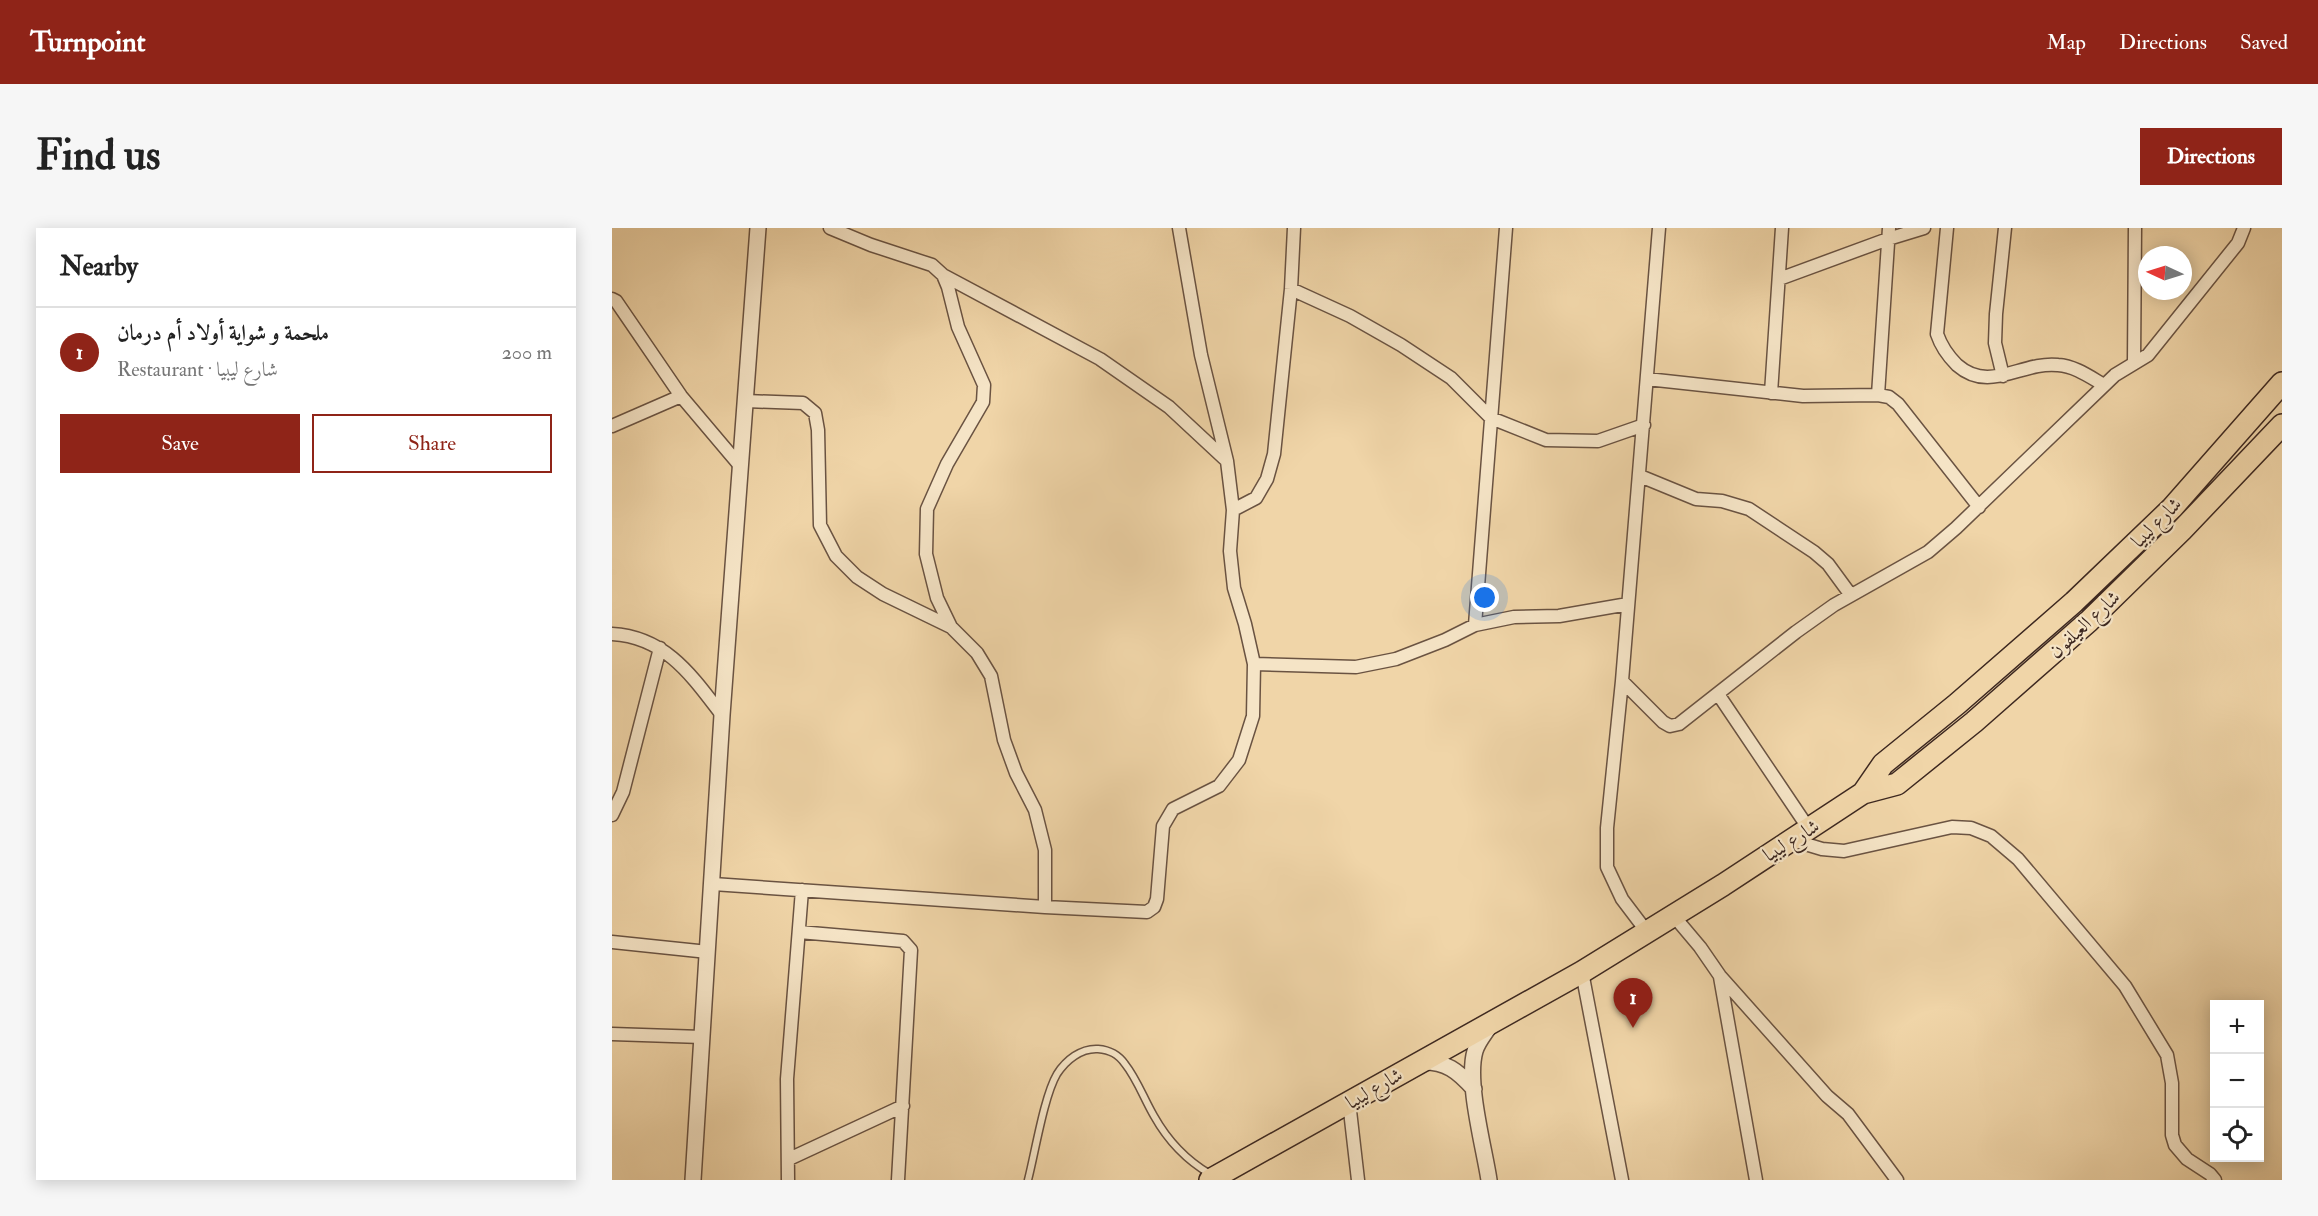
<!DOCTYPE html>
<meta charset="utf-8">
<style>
:root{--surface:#fff;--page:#f6f6f6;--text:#222;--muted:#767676;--line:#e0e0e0;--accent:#8f2418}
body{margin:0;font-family:"IM FELL Double Pica",Amiri,serif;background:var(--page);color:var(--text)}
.controls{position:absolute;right:18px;bottom:18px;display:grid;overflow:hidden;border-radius:0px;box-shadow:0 3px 15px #0003}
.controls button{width:54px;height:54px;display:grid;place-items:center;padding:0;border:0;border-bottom:2px solid var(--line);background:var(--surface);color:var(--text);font:30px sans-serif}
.compass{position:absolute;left:1526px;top:18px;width:54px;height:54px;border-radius:50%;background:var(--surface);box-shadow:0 3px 15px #0003;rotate:274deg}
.you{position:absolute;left:873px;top:370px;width:21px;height:21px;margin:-15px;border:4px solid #fff;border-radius:50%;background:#1a73e8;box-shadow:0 0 0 9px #1a73e833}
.badge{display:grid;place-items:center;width:39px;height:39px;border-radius:50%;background:var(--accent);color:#fff;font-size:20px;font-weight:700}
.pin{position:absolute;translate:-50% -50px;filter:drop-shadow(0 2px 3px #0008)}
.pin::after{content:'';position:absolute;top:32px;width:21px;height:18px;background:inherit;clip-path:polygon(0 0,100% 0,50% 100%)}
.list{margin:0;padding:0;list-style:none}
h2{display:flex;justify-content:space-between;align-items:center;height:78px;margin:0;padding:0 24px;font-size:26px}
h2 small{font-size:20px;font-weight:400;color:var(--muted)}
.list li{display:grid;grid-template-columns:39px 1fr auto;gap:18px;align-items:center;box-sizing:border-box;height:90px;padding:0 24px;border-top:2px solid var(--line)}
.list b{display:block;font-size:22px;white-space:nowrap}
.list p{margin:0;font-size:20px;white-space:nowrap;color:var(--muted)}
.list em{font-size:20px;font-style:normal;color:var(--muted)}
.actions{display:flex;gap:12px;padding:18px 24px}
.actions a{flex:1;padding:14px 0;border:2px solid var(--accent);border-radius:0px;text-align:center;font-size:21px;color:var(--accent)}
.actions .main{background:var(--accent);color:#fff}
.icon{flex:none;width:33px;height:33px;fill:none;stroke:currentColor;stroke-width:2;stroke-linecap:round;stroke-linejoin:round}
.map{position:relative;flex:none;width:1670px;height:952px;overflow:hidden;border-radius:0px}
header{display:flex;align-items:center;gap:36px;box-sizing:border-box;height:84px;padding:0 30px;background:var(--accent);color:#fff}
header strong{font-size:28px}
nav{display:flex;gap:33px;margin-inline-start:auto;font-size:21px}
.intro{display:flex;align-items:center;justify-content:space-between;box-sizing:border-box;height:144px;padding:0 36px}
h1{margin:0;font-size:42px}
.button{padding:15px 27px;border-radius:0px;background:var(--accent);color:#fff;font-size:21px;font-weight:700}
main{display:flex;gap:36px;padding:0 36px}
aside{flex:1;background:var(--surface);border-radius:0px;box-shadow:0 3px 15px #0003}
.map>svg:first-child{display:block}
</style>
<header>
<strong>Turnpoint</strong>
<nav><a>Map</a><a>Directions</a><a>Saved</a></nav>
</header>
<div class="intro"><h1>Find us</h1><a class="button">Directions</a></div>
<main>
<aside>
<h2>Nearby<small></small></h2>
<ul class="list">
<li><span class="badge">1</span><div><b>ملحمة و شواية أولاد أم درمان</b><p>Restaurant · شارع ليبيا</p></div><em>200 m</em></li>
</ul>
<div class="actions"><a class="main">Save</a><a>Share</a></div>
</aside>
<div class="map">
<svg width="1670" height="952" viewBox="0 0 1670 952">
<rect width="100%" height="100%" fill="#f0d5a8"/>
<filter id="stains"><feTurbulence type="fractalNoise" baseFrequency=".00333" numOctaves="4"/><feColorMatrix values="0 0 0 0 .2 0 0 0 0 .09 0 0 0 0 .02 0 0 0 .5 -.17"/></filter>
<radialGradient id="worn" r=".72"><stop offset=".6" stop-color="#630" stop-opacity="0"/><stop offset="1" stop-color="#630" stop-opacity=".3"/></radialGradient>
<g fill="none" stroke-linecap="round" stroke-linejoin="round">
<defs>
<path id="service" d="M 416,952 C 423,925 432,868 445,846 C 454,832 469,820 486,821 C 498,822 506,826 513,836 C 525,851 532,871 542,888 C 556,913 574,932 598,946"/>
<path id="minor" d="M 218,0 L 259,17 L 320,37 L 331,47 L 488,131 L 557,179 L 614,232
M 1335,0 L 1325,106 C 1329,118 1336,128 1345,137 C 1378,166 1409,133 1446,137 C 1463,138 1478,149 1492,157
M 331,47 L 336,59 L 346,99 L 372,157 L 371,174 L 335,236 L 315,281 L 314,326 L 325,370 L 339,399
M 1167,51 L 1276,11 L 1312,0
M 679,61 L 738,88 L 789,117 L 839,150 L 879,190 L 934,212 L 986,213 L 1032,197
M 0,71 L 4,73 L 69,168 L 129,239
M 1522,135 L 1523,0
M 1391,148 L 1383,115 L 1384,86 L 1393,0
M 1035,151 L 1191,168 L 1266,167 L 1277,169 L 1286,176 L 1367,279
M 1159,165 L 1170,0
M 1266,167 L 1277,0
M 134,173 L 191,175 L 203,185 L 206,202 L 208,297 L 224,328 L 245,349 L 271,366 L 339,399 L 365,425 L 379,448 L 392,512 L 404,545 L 423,582 L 433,622 L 433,679
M 0,198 L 69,168
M 1028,248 L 1084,271 L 1110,273 L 1137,281 L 1202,324 L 1216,336 L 1238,366
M 621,282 L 644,270 L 655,251 L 662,226 L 679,61 L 682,0
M 863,397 L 894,0
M 0,406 C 54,409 80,448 110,487
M 642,436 L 744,439 L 784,431 L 833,412 L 863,397 L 902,389 L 947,388 L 1016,376
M 1010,453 L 1051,494 L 1058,498 L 1067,496 L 1184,404 L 1222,377 L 1316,324 L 1344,300 L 1503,147 L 1536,127 L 1626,15 L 1632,0
M 1106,466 L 1197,601
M 0,587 L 11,564 L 48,420
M 1180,612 L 1210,621 L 1232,623 L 1340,599 L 1359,600 L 1379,608 L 1406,631 L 1513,758 L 1555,827 L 1560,855 L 1560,907 L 1563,917 L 1575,931 L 1598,946 L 1603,952
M 101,656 L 433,679 L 535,684 L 542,679 L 545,671 L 551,598 L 561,581 L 607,558 L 627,532 L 641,488 L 642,436 L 633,396 L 622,360 L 618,323 L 621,282 L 615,233 L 589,127 L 567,0
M 1061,687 L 1088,719 L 1108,748 L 1215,868 L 1236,886 L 1285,952
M 187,704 L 291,713 L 299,722 L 286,952
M 1035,704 L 1010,671 L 995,639 L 995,600 L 1010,453 L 1047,0
M 0,714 L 96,724
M 970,744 L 1010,952
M 1108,749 L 1144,952
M 0,806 L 90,809
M 737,874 L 746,952
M 177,931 L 291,878
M 176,952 L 175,851 L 190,662"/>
<path id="tertiary" d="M 809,834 C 834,833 846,843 862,861
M 81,952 L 110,487 L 146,0
M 877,952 C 872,919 854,854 863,823 C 866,813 872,807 877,799"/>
<path id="trunk" d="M 1251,565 L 1285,556 L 1362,494 L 1477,393 L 1570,302 L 1670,197
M 598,952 L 970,744 L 1111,657 L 1251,565 L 1271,536 L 1345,476 L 1462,374 L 1560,280 L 1670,155"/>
</defs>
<use href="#service" stroke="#6a5342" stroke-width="9"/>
<use href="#minor" stroke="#6a5342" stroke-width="15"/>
<use href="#tertiary" stroke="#6a5342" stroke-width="18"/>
<use href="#trunk" stroke="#3d2820" stroke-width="24"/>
<use href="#service" stroke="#f5e4c6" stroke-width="6"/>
<use href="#minor" stroke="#f5e4c6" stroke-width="12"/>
<use href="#tertiary" stroke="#f5e4c6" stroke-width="15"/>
<use href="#trunk" stroke="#f0d5a8" stroke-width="21"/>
</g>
<g text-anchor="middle" stroke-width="4.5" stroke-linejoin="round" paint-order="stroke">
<g font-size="20" fill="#3d2820" stroke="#f5e4c6">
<text transform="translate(1544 294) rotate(-45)" y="7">شارع ليبيا</text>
<text transform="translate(1472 396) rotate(-43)" y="7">شارع العيلفون</text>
<text transform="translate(1179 612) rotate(-32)" y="7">شارع ليبيا</text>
<text transform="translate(762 860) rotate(-30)" y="7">شارع ليبيا</text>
</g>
</g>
<rect width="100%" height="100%" filter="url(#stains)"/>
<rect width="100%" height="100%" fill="url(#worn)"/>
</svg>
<div class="controls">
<button>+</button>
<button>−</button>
<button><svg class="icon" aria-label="locate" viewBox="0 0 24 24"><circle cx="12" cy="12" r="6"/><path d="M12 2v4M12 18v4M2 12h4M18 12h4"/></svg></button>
</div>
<svg class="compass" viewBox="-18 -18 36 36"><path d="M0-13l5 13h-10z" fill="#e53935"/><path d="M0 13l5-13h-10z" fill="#767676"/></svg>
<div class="you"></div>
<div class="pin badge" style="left:1021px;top:800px">1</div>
</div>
</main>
